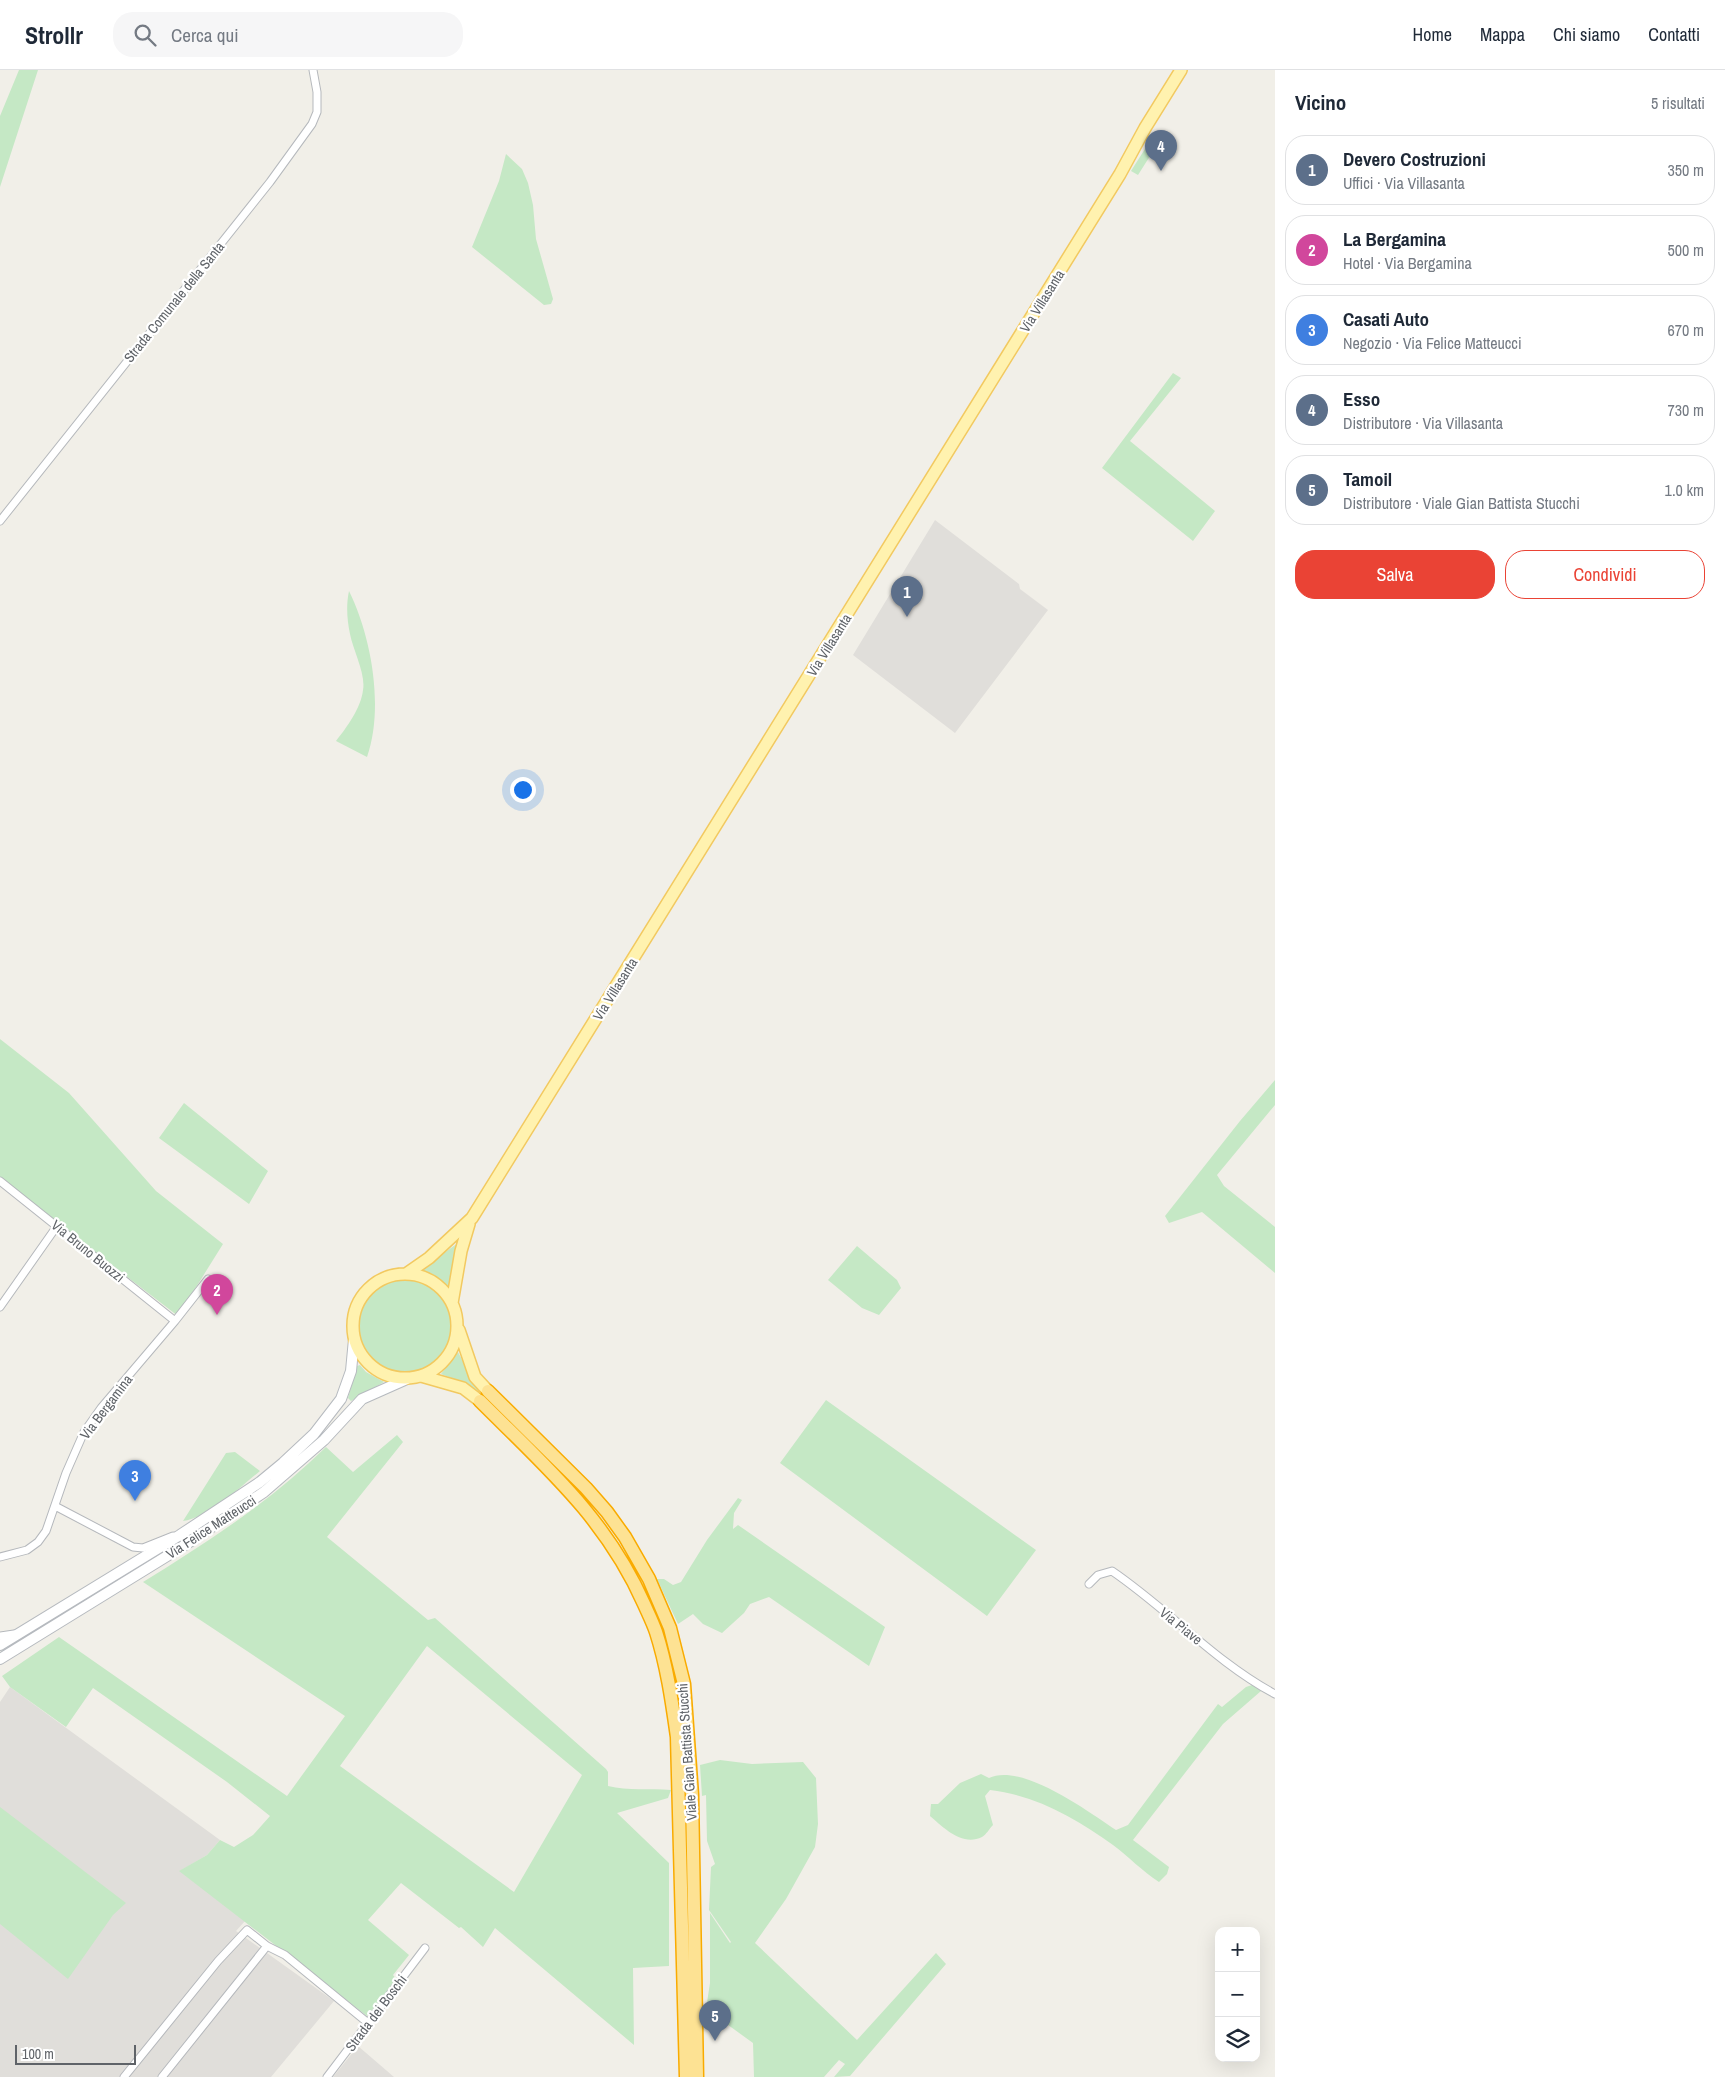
<!DOCTYPE html>
<html lang="it">
<meta charset="utf-8">
<style>
:root{--surface:#fff;--page:#f6f6f7;--text:#1f2937;--muted:#747a83;--line:#e0e1e3;--accent:#ea4335}
body{margin:0;font-family:"Archivo Narrow",sans-serif;background:var(--page);color:var(--text)}
.controls{position:absolute;right:15px;bottom:15px;display:grid;overflow:hidden;border-radius:10px;box-shadow:0 5px 20px #0002}
.controls button{width:45px;height:45px;display:grid;place-items:center;padding:0;border:0;border-bottom:1px solid var(--line);background:var(--surface);color:var(--text);font:25px sans-serif}
.scale{position:absolute;left:15px;bottom:12px;width:121px;box-sizing:border-box;padding-left:5px;border:2px solid #5f6368;border-top:0;font-size:14px;line-height:18px;white-space:nowrap;color:#5f6368;-webkit-text-stroke:4px #fff;paint-order:stroke}
.you{position:absolute;left:522px;top:719px;width:18px;height:18px;margin:-12px;border:4px solid #fff;border-radius:50%;background:#1a73e8;box-shadow:0 0 0 8px #1a73e833}
.badge{display:grid;place-items:center;width:32px;height:32px;border-radius:50%;background:var(--accent);color:#fff;font-size:16px;font-weight:700}
.pin{position:absolute;translate:-50% -41px;filter:drop-shadow(0 1px 2px #0008)}
.pin::after{content:'';position:absolute;top:26px;width:18px;height:15px;background:inherit;clip-path:polygon(0 0,100% 0,50% 100%)}
.list{margin:0;padding:0;list-style:none}
h2{display:flex;justify-content:space-between;align-items:center;height:65px;margin:0;padding:0 20px;font-size:21px}
h2 small{font-size:16px;font-weight:400;color:var(--muted)}
.list li{display:grid;grid-template-columns:32px 1fr auto;gap:15px;align-items:center;box-sizing:border-box;height:70px;margin:0 10px 10px;padding:0 10px;border:1px solid var(--line);border-radius:20px}
.list b{display:block;font-size:19px;white-space:nowrap}
.list p{margin:0;font-size:16px;white-space:nowrap;color:var(--muted)}
.list em{font-size:16px;font-style:normal;color:var(--muted)}
.actions{display:flex;gap:10px;padding:15px 20px}
.actions a{flex:1;padding:11px 0;border:1px solid var(--accent);border-radius:20px;text-align:center;font-size:18px;color:var(--accent)}
.actions .main{background:var(--accent);color:#fff}
.icon{flex:none;width:28px;height:28px;fill:none;stroke:currentColor;stroke-width:2;stroke-linecap:round;stroke-linejoin:round}
.map{position:relative;flex:none;width:1275px;height:2007px;overflow:hidden}
header{display:flex;align-items:center;gap:30px;box-sizing:border-box;height:70px;padding:0 25px;background:var(--surface);border-bottom:1px solid var(--line)}
header strong{font-size:24px}
nav{display:flex;gap:28px;margin-inline-start:auto;font-size:18px}
.search{width:350px;height:45px;background:var(--page);display:flex;align-items:center;gap:12px;box-sizing:border-box;padding:0 18px;border-radius:20px;color:var(--muted);font-size:19px}
main{display:flex}
aside{flex:1;background:var(--surface)}
.map>svg:first-child{display:block}
</style>
<header>
<strong>Strollr</strong>
<div class="search"><svg class="icon" aria-label="search" viewBox="0 0 24 24"><circle cx="10" cy="10" r="6"/><path d="M15 15l6 6"/></svg>Cerca qui</div>
<nav><a>Home</a><a>Mappa</a><a>Chi siamo</a><a>Contatti</a></nav>
</header>
<main>
<div class="map">
<svg width="1275" height="2007" viewBox="0 0 1275 2007">
<rect width="100%" height="100%" fill="#f1efe8"/>
<path fill="#e0deda" d="M 935,450 L 1019,514 L 1020,519 L 1048,540 L 955,663 L 853,585 Z
M 10,1617 L 220,1770 L 207,1785 L 180,1801 L 245,1851 L 236,1861 L 334,1931 L 271,2007 L 0,2007 L 0,1632 Z
M 358,1976 L 394,2007 L 333,2007 Z"/>
<path fill="#c5e8c5" fill-rule="evenodd" d="M 19,0 L 38,0 L 0,117 L 0,46 Z
M 1150,71 L 1157,75 L 1138,105 L 1131,101 Z
M 506,84 L 522,99 L 528,113 L 533,135 L 536,169 L 553,229 L 551,234 L 544,235 L 472,177 L 499,111 Z
M 1173,303 L 1181,308 L 1130,371 L 1215,441 L 1193,471 L 1102,398 Z
M 349,521 C 372,568 384,638 367,687 L 336,671 C 347,657 361,638 363,620 C 366,604 353,580 350,564 C 347,550 346,535 349,521 Z
M 0,969 L 69,1023 L 156,1121 L 223,1174 L 178,1246 L 0,1109 Z
M 1275,1010 L 1275,1035 L 1217,1105 L 1224,1116 L 1275,1157 L 1275,1203 L 1202,1142 L 1169,1153 L 1165,1146 L 1240,1051 Z
M 184,1033 L 268,1101 L 249,1134 L 159,1068 Z
M 458,1173 L 450,1220 L 432,1205 L 420,1200 Z
M 857,1176 L 897,1210 L 901,1218 L 879,1245 L 862,1238 L 828,1210 Z
M357 1257a47 47 0 1 1 94 0a47 47 0 1 1-94 0Z
M 458,1282 L 470,1305 L 483,1324 L 462,1312 L 441,1304 Z
M 360,1295 L 366,1302 L 384,1312 L 351,1331 L 348,1328 L 357,1296 Z
M 826,1330 L 1036,1480 L 987,1546 L 780,1393 Z
M 397,1365 L 403,1372 L 327,1467 L 428,1550 L 435,1548 L 606,1699 L 608,1702 L 608,1716 C 628,1721 650,1718 671,1720 L 668,1728 L 617,1743 L 669,1793 L 669,1896 L 633,1898 L 634,1975 L 495,1858 L 483,1877 L 461,1857 L 459,1858 L 401,1813 L 368,1850 L 409,1885 L 393,1905 L 397,1910 L 367,1946 L 179,1801 L 207,1785 L 220,1770 L 234,1777 L 253,1765 L 270,1746 L 227,1712 L 93,1618 L 66,1657 L 10,1617 L 2,1606 L 59,1567 L 287,1726 L 345,1646 L 143,1512 C 208,1472 271,1431 326,1377 L 353,1402 ZM 427,1576 L 582,1705 L 514,1822 L 340,1696 Z
M 235,1382 L 260,1401 C 239,1418 208,1448 183,1451 L 226,1383 Z
M 738,1428 L 742,1430 L 734,1443 L 733,1459 L 738,1455 L 885,1557 L 869,1596 L 769,1527 L 750,1534 L 744,1543 L 722,1563 L 703,1554 L 693,1544 L 678,1554 L 657,1509 L 664,1509 L 673,1515 L 681,1512 L 707,1470 Z
M 1252,1615 L 1261,1621 L 1223,1654 L 1133,1770 L 1169,1797 L 1167,1804 L 1159,1812 C 1142,1801 1129,1787 1113,1775 C 1077,1749 1036,1725 990,1720 L 985,1726 L 993,1755 C 990,1758 986,1765 982,1767 C 962,1777 943,1757 930,1746 L 931,1734 L 938,1734 L 960,1713 L 981,1704 L 989,1708 C 1021,1692 1089,1742 1116,1760 L 1128,1755 L 1218,1634 L 1222,1637 L 1246,1617 Z
M 720,1690 L 752,1694 L 803,1692 L 816,1708 L 818,1754 L 815,1777 L 786,1829 L 755,1873 L 857,1970 L 936,1883 L 946,1894 L 850,2006 L 834,2007 L 845,1994 L 839,1990 L 824,2007 L 754,2007 L 753,1973 L 706,1939 L 710,1913 L 710,1843 L 730,1873 L 731,1872 L 709,1840 L 711,1797 L 715,1794 L 707,1771 L 706,1725 L 702,1726 L 700,1695 Z
M 0,1737 L 126,1833 L 113,1845 L 68,1909 L 0,1854 Z"/>
<g fill="none" stroke-linecap="round" stroke-linejoin="round">
<defs>
<path id="street" d="M 0,451 L 270,112 L 312,54 L 317,42 L 317,22 L 313,0
M 0,1111 L 175,1251
M 0,1237 L 57,1156
M 55,1436 L 133,1477 L 143,1478 L 173,1466
M 0,1487 L 27,1480 L 38,1472 L 46,1461 L 66,1403 L 84,1362 L 101,1338 L 175,1251 L 208,1209
M 1089,1514 L 1098,1505 L 1112,1501 C 1168,1539 1215,1592 1275,1624
M 0,1566 L 14,1564
M 124,2007 L 218,1891 L 247,1860 L 267,1876 L 285,1885 L 368,1953
M 162,2007 L 267,1876
M 327,2007 L 425,1878"/>
<path id="secondary" d="M 0,1575 L 180,1465 L 260,1412 L 283,1393 L 314,1364 L 341,1329 L 351,1301 L 354,1269
M 0,1589 L 185,1475 L 264,1422 L 324,1370 L 362,1329 L 407,1309"/>
<path id="primary" d="M353 1256a52 52 0 1 1 104 0a52 52 0 1 1-104 0Z
M 406,1204 L 429,1188 L 472,1148 L 1120,104 L 1145,58 L 1181,0
M 452,1233 L 461,1181 L 469,1154
M 459,1260 L 475,1307 L 488,1321
M 421,1306 L 463,1318 L 480,1331"/>
<path id="highway" d="M 488,1321 L 586,1418 L 607,1442 L 625,1467 L 649,1509 L 670,1558 L 684,1614 L 692,1725 L 697,2007
M 480,1331 C 545,1396 606,1448 644,1534 C 648,1543 653,1553 656,1562 C 667,1596 672,1632 677,1667 L 686,2007"/>
</defs>
<use href="#street" stroke="#b5b8bc" stroke-width="9"/>
<use href="#secondary" stroke="#b6babf" stroke-width="12"/>
<use href="#primary" stroke="#f2c960" stroke-width="14"/>
<use href="#highway" stroke="#f9ab00" stroke-width="15"/>
<use href="#street" stroke="#fff" stroke-width="7"/>
<use href="#secondary" stroke="#fff" stroke-width="10"/>
<use href="#primary" stroke="#fff2af" stroke-width="11"/>
<use href="#highway" stroke="#fde293" stroke-width="12"/>
</g>
<g text-anchor="middle" stroke-width="4.5" stroke-linejoin="round" paint-order="stroke">
<g font-size="14" fill="#5f6368" stroke="#fff">
<text transform="translate(1042 231) rotate(-58)" y="5">Via Villasanta</text>
<text transform="translate(174 232) rotate(-51)" y="5">Strada Comunale della Santa</text>
<text transform="translate(829 575) rotate(-58)" y="5">Via Villasanta</text>
<text transform="translate(615 919) rotate(-58)" y="5">Via Villasanta</text>
<text transform="translate(88 1181) rotate(39)" y="5">Via Bruno Buozzi</text>
<text transform="translate(106 1337) rotate(-53)" y="5">Via Bergamina</text>
<text transform="translate(211 1457) rotate(-33)" y="5">Via Felice Matteucci</text>
<text transform="translate(1181 1556) rotate(39)" y="5">Via Piave</text>
<text transform="translate(687 1682) rotate(-94)" y="5">Viale Gian Battista Stucchi</text>
<text transform="translate(376 1943) rotate(-53)" y="5">Strada dei Boschi</text>
</g>
</g>
</svg>
<div class="controls">
<button>+</button>
<button>−</button>
<button><svg class="icon" aria-label="layers" viewBox="0 0 24 24"><path d="M12 4l9 5-9 5-9-5zM3 14l9 5 9-5"/></svg></button>
</div>
<div class="scale">100 m</div>
<div class="you"></div>
<div class="pin badge" style="left:907px;top:547px;background:#5c6f8a">1</div>
<div class="pin badge" style="left:217px;top:1245px;background:#d1479c">2</div>
<div class="pin badge" style="left:135px;top:1431px;background:#3f7fe0">3</div>
<div class="pin badge" style="left:1161px;top:101px;background:#5c6f8a">4</div>
<div class="pin badge" style="left:715px;top:1971px;background:#5c6f8a">5</div>
</div>
<aside>
<h2>Vicino<small>5 risultati</small></h2>
<ul class="list">
<li><span class="badge" style="background:#5c6f8a">1</span><div><b>Devero Costruzioni</b><p>Uffici · Via Villasanta</p></div><em>350 m</em></li>
<li><span class="badge" style="background:#d1479c">2</span><div><b>La Bergamina</b><p>Hotel · Via Bergamina</p></div><em>500 m</em></li>
<li><span class="badge" style="background:#3f7fe0">3</span><div><b>Casati Auto</b><p>Negozio · Via Felice Matteucci</p></div><em>670 m</em></li>
<li><span class="badge" style="background:#5c6f8a">4</span><div><b>Esso</b><p>Distributore · Via Villasanta</p></div><em>730 m</em></li>
<li><span class="badge" style="background:#5c6f8a">5</span><div><b>Tamoil</b><p>Distributore · Viale Gian Battista Stucchi</p></div><em>1.0 km</em></li>
</ul>
<div class="actions"><a class="main">Salva</a><a>Condividi</a></div>
</aside>
</main>
